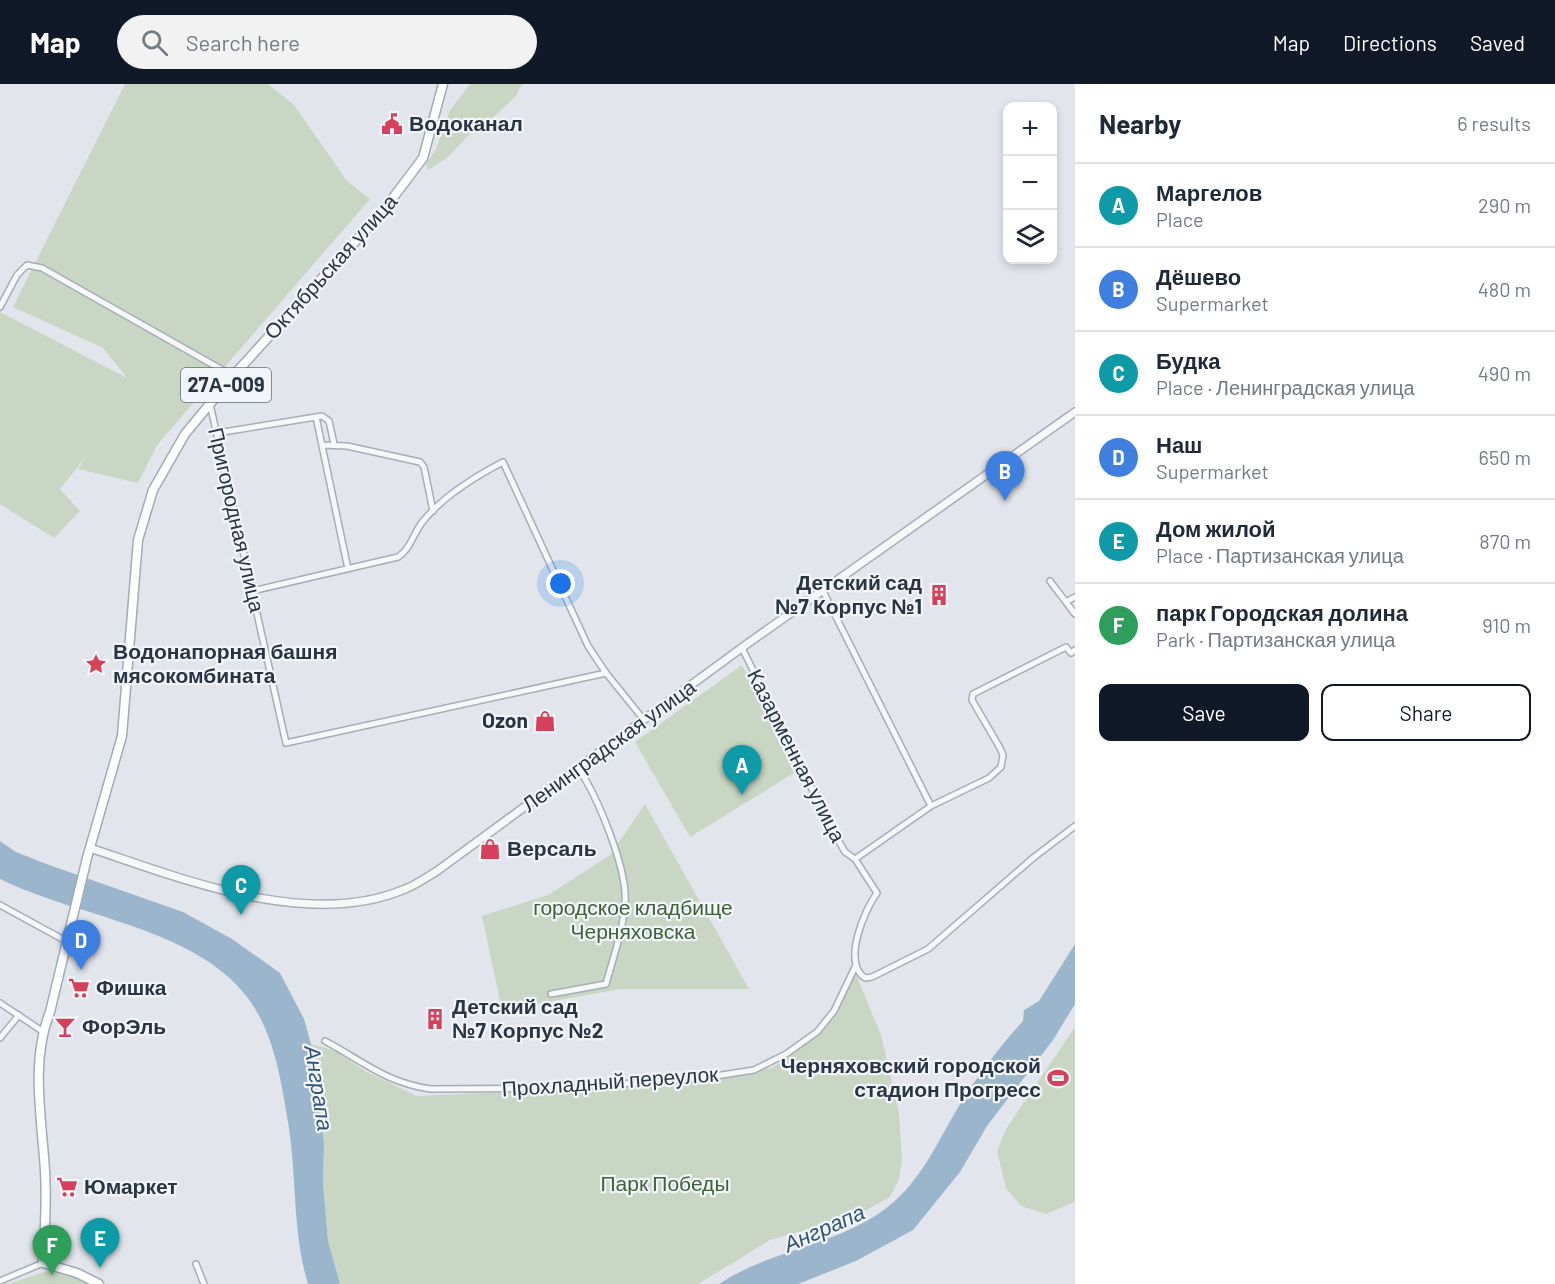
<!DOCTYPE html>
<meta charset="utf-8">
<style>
:root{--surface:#fff;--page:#f2f2f3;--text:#1f2937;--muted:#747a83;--line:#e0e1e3;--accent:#111827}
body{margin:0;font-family:Barlow,sans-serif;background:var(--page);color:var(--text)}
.controls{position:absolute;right:18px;top:18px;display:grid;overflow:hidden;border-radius:12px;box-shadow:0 3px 9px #0003}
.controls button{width:54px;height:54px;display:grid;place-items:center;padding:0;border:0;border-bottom:2px solid var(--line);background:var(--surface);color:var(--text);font:30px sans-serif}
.you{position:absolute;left:561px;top:500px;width:21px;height:21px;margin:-15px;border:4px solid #fff;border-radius:50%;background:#1a73e8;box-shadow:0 0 0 9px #1a73e833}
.badge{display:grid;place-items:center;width:39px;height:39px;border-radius:50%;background:var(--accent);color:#fff;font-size:20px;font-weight:700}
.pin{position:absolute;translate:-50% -50px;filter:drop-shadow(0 2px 3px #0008)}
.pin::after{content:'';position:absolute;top:32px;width:21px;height:18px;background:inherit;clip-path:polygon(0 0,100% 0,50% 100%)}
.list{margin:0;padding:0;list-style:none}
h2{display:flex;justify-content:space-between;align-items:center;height:78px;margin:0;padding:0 24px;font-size:26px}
h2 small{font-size:20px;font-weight:400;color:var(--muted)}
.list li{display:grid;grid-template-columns:39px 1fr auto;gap:18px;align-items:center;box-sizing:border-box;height:84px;padding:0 24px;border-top:2px solid var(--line)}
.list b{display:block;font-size:22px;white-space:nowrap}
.list p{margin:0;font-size:20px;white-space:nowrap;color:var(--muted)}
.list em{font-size:20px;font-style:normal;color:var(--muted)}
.actions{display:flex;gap:12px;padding:18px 24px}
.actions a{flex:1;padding:14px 0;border:2px solid var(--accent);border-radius:12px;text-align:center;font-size:21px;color:var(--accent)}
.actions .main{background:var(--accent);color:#fff}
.icon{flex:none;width:33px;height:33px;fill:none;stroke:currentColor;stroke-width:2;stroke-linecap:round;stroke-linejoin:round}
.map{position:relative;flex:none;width:1075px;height:1200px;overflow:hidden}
header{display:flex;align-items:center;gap:36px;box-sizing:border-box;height:84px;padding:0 30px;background:var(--accent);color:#fff}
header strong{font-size:28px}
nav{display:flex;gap:33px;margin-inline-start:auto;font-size:21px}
.search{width:420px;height:54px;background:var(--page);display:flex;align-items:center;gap:15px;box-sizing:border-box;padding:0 21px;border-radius:33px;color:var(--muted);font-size:22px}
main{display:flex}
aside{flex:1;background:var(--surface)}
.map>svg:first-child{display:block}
</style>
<header>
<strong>Map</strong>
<div class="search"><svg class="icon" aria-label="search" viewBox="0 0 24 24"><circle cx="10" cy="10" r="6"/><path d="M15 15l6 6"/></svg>Search here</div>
<nav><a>Map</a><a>Directions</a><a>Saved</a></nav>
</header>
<main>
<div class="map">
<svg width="1075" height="1200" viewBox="0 0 1075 1200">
<rect width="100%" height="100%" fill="#e2e6ec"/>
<path fill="#c8d6c3" d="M 125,0 L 268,0 L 294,21 L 347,97 L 370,115 L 157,361 L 138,399 L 78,385 L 89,369 L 60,405 L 80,427 L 54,454 L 0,420 L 0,228 L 127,294 L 103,264 L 13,223 Z
M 470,0 L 522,0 L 516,12 L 484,42 L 469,51 L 448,73 L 428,86 L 426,80 L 436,65 L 450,26 Z
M 742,581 L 794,689 L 690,753 L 635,658 Z
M 645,720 L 749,905 L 621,905 L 502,926 L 482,832 L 548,811 L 610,771 Z
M 855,888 L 881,951 L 899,1029 L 902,1076 L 899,1095 L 890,1113 L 855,1132 L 770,1156 L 698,1200 L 340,1200 L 328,1157 L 323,1100 L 324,1059 L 311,960 L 336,967 L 365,987 L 417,1012 L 675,1000 L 717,995 L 772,984 L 815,954 L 836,926 Z
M 1075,943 L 1075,1118 L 1046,1130 L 1021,1122 L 1006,1104 L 997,1067 L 1006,1045 Z
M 50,1186 L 65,1188 L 92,1200 L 8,1200 Z"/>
<path fill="#9bb5cd" d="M 0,757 L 16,768 L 49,781 L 183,828 L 232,855 L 280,889 L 304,935 L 311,960 L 324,1059 L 323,1100 L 328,1157 L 340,1200 L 308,1200 C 292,1147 297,1092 288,1038 C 281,996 274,948 247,913 C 194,843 76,833 0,795 Z
M 1075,860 L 1075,920 L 1053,956 L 987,1042 L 960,1088 L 913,1146 L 856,1177 L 798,1200 L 719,1200 C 770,1166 835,1162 885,1125 C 923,1098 942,1047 967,1009 C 984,984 1003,959 1023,937 L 1024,926 L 1039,917 Z"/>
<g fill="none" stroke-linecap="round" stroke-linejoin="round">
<defs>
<path id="minor" d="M 0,223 L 17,191 L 27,181 L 42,184 L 233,292
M 210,320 L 286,659 L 606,589
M 316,333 L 348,485
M 217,349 L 322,332 L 329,337 L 334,360
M 322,361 L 347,362 L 420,378 L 424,383 L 433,427
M 1050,497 L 1075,530
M 252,507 L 398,473 C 411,465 414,447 424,436 C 444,412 476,392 503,378 L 588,562 L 606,589 L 644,636
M 823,507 L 931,722
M 1066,518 L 1075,513
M 742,564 L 833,747 L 845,768 L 855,775
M 855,775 L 877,809 C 864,827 842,878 865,894 L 872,893 L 928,865 L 1033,774 L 1075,742
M 855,775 L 931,722 L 989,694 L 1001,683 L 1003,671 L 1000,664 L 972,616 L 973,610 L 1066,563 L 1071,569 L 1075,566
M 0,821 L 66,857
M 551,910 L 606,900 C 613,874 623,847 625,819 C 628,786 597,711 578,684
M 0,919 L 42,947
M 0,954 L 19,931
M 325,957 C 363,977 386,999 431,1005 L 570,1004 L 709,993 L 754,986 L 786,970 L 817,948 L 834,927 L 856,881
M 196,1180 L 204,1200
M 0,1197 L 43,1179"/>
<path id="tertiary" d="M 90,764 C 183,795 309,846 405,805 C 416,801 427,793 437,787 L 747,560 L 1075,328"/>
<path id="primary" d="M 99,1200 L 77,1189 L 43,1179 C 45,1148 47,1118 45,1087 C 42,1035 30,977 50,928 L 87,774 L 122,652 L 138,456 L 153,406 L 185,350 L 233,292 L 383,127 L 423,74 L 443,0"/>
</defs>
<use href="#minor" stroke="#a7adb7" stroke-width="8"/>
<use href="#tertiary" stroke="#a7adb7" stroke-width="10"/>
<use href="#primary" stroke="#a1aab8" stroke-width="11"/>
<use href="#minor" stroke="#f5f7f9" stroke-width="5"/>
<use href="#tertiary" stroke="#f5f7f9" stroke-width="7"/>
<use href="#primary" stroke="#fff" stroke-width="8"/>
</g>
<defs>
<symbol id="civic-bare" viewBox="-9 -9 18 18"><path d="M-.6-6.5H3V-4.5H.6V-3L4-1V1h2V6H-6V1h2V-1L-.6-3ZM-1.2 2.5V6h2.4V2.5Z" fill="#d7405a" stroke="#f2f5f9" stroke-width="2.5" paint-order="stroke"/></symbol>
<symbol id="building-bare" viewBox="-9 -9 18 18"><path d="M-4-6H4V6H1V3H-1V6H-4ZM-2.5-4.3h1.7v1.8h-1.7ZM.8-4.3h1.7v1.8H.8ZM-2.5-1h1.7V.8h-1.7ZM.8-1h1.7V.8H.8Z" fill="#d7405a" stroke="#f2f5f9" stroke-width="2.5" paint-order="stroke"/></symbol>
<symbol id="sight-bare" viewBox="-9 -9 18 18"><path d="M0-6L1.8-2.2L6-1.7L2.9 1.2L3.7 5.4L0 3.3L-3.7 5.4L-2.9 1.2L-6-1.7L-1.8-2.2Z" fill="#d7405a" stroke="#f2f5f9" stroke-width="2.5" paint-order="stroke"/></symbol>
<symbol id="shop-bare" viewBox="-9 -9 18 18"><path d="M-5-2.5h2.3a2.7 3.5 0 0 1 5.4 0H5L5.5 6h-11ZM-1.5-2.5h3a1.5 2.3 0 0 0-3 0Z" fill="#d7405a" stroke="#f2f5f9" stroke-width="2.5" paint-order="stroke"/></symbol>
<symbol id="supermarket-bare" viewBox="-9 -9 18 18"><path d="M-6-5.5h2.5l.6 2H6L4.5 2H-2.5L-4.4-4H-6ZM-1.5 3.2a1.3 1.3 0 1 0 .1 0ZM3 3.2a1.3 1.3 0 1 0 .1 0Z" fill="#d7405a" stroke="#f2f5f9" stroke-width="2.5" paint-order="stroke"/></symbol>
<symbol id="bar-bare" viewBox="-9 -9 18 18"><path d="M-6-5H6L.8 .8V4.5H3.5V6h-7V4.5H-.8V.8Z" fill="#d7405a" stroke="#f2f5f9" stroke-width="2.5" paint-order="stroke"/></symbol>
<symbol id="stadium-bare" viewBox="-9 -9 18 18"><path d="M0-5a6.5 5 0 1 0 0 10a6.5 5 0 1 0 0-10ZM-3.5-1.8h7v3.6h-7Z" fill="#d7405a" stroke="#f2f5f9" stroke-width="2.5" paint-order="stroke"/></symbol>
</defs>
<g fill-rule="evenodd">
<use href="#civic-bare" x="377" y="25" width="30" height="30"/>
<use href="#building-bare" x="924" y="496" width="30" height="30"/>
<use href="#sight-bare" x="81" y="565" width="30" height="30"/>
<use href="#shop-bare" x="530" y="622" width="30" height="30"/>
<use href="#shop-bare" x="475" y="750" width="30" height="30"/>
<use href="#supermarket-bare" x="64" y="889" width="30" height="30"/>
<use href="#building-bare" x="420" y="920" width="30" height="30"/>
<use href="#bar-bare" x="50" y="928" width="30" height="30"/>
<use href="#stadium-bare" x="1043" y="979" width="30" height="30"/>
<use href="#supermarket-bare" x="52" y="1088" width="30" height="30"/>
</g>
<g text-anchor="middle" stroke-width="4.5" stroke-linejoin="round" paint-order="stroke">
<rect fill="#f2f5f9" stroke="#656e7b" stroke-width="1.5" x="181" y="284" width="90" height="34" rx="4.5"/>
<g font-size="20" font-weight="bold" fill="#293445">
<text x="226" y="308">27А-009</text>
</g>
<g font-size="21" font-weight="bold" fill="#293445" stroke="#f2f5f9" text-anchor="start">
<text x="409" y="47">Водоканал</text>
<text x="922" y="506" text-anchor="end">Детский сад<tspan x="922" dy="24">№7 Корпус №1</tspan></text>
<text x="113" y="575">Водонапорная башня<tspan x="113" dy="24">мясокомбината</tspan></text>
<text x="528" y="644" text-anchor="end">Ozon</text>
<text x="507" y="772">Версаль</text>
<text x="96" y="911">Фишка</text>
<text x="452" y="930">Детский сад<tspan x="452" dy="24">№7 Корпус №2</tspan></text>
<text x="82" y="950">ФорЭль</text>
<text x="1041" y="989" text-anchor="end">Черняховский городской<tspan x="1041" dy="24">стадион Прогресс</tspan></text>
<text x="84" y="1110">Юмаркет</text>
</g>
<g font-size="21" fill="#293445" stroke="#f2f5f9">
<text transform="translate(331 183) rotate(-48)" y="7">Октябрьская улица</text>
<text transform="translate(236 436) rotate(77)" y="7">Пригородная улица</text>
<text transform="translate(609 662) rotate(-36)" y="7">Ленинградская улица</text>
<text transform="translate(796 672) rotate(63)" y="7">Казарменная улица</text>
<text transform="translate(610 998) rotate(-4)" y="7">Прохладный переулок</text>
</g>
<g font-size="21" fill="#3e6235" stroke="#f2f5f9">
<text x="633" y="831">городское кладбище<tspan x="633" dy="24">Черняховска</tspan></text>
<text x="665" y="1107">Парк Победы</text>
</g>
<g font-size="22" font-style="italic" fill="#30537c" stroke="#f2f5f9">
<text transform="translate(319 1004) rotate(81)" y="8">Анграпа</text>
<text transform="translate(824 1144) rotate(-24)" y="8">Анграпа</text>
</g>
</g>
</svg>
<div class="controls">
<button>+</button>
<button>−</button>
<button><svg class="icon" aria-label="layers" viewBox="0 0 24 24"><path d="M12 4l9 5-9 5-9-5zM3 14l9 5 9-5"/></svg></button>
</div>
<div class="you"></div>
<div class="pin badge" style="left:742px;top:711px;background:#0f9aa8">A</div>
<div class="pin badge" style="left:1005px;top:417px;background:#3f7fe0">B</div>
<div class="pin badge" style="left:241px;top:831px;background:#0f9aa8">C</div>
<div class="pin badge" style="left:81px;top:886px;background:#3f7fe0">D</div>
<div class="pin badge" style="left:100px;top:1184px;background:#0f9aa8">E</div>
<div class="pin badge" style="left:52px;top:1191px;background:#2e9e5b">F</div>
</div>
<aside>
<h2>Nearby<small>6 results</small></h2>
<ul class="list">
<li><span class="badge" style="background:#0f9aa8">A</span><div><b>Маргелов</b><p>Place</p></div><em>290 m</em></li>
<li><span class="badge" style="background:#3f7fe0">B</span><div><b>Дёшево</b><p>Supermarket</p></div><em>480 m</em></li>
<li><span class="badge" style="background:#0f9aa8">C</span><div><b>Будка</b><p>Place · Ленинградская улица</p></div><em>490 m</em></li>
<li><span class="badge" style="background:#3f7fe0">D</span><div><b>Наш</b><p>Supermarket</p></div><em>650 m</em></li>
<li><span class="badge" style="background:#0f9aa8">E</span><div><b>Дом жилой</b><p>Place · Партизанская улица</p></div><em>870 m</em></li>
<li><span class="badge" style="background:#2e9e5b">F</span><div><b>парк Городская долина</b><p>Park · Партизанская улица</p></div><em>910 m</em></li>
</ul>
<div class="actions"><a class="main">Save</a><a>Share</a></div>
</aside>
</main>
